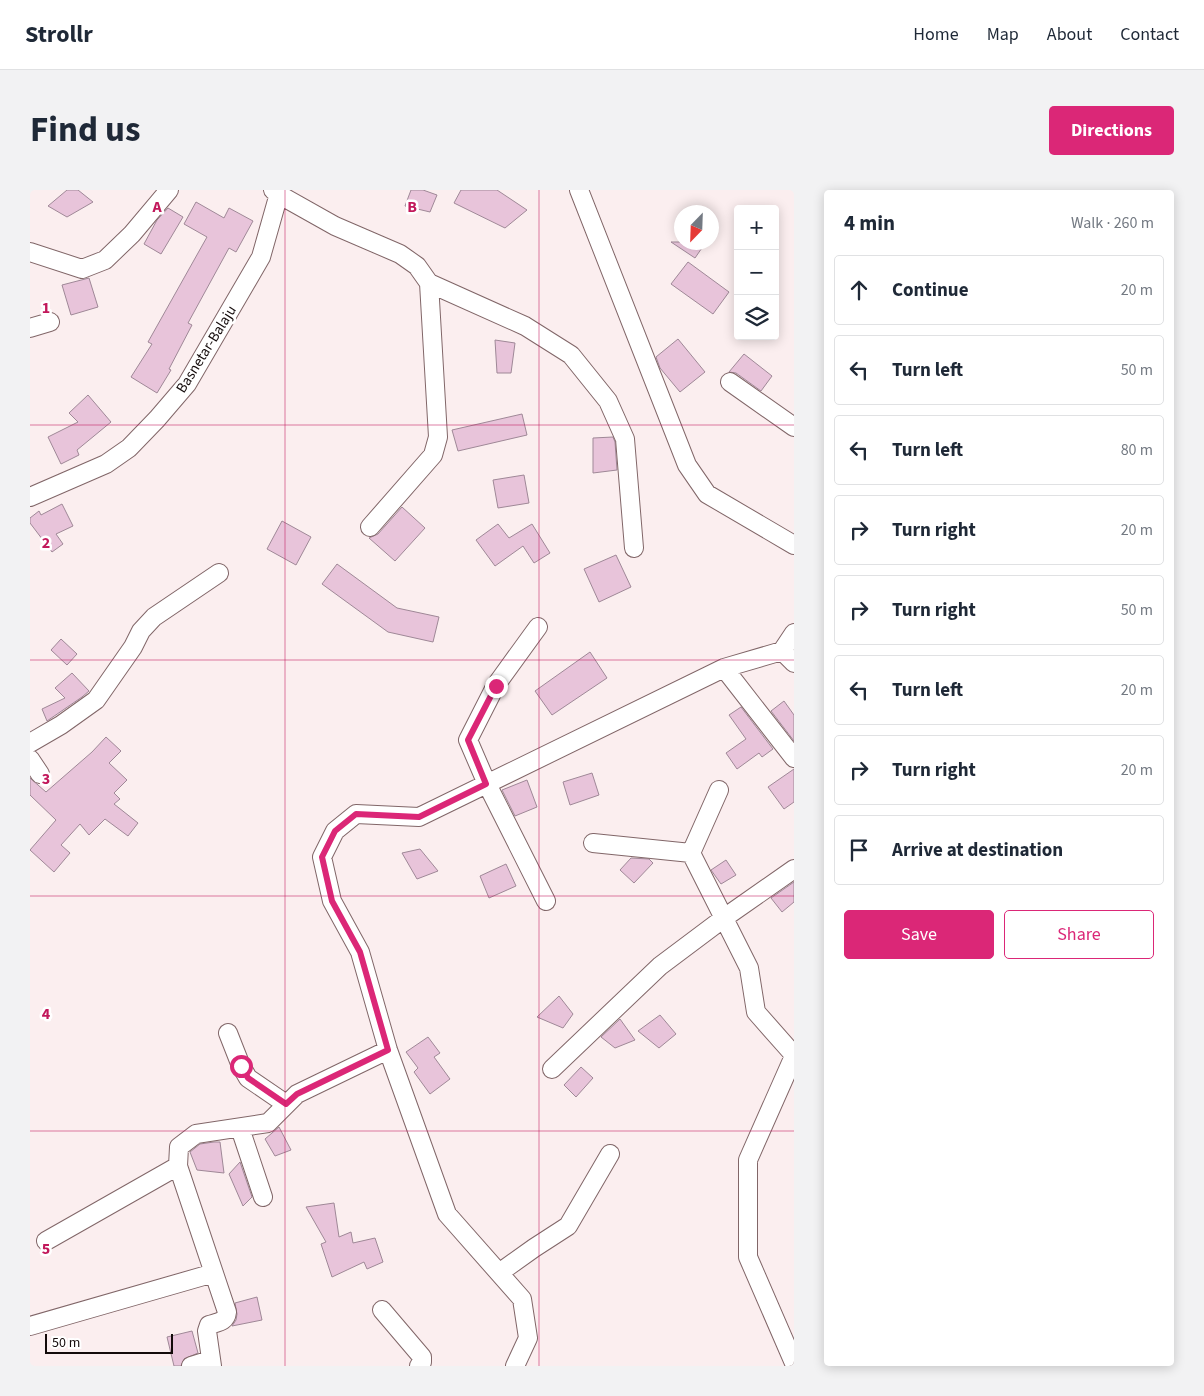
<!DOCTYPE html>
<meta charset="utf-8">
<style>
:root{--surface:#fff;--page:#f2f2f3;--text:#1f2937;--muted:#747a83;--line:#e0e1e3;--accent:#db2777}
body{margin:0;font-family:"Source Sans 3",sans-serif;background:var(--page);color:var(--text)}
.controls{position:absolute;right:15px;top:15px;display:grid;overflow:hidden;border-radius:5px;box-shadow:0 2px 12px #0003}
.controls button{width:45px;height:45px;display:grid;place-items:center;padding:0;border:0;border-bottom:1px solid var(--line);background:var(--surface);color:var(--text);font:25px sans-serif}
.compass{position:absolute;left:644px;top:15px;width:45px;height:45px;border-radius:50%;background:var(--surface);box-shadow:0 2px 12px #0003;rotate:203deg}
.scale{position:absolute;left:15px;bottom:12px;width:128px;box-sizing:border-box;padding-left:5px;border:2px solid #130a0a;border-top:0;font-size:14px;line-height:18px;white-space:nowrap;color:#130a0a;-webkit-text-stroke:4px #fff;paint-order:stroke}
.stop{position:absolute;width:15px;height:15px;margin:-11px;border:4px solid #db2777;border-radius:50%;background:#fff}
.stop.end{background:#db2777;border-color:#fff;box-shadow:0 1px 5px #0008}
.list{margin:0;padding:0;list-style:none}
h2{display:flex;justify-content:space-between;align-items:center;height:65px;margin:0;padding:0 20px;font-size:21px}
h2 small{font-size:16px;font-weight:400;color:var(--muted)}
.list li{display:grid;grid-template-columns:32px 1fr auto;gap:15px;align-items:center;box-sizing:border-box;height:70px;margin:0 10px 10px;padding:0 10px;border:1px solid var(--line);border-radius:5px}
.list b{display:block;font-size:19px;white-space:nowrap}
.list em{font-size:16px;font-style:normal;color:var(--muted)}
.actions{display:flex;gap:10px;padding:15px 20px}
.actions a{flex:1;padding:11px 0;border:1px solid var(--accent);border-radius:5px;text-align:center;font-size:18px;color:var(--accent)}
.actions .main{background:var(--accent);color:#fff}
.icon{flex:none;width:28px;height:28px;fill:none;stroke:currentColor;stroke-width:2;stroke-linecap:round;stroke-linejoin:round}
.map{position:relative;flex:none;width:764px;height:1176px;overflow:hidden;border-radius:5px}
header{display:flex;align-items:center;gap:30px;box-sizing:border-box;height:70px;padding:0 25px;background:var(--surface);border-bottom:1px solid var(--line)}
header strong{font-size:24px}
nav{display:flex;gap:28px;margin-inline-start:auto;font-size:18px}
.intro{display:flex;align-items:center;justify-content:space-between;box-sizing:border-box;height:120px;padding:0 30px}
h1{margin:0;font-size:35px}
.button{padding:12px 22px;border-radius:5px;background:var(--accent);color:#fff;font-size:18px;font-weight:700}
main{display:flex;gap:30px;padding:0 30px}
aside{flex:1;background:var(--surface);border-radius:5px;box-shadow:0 2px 12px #0003}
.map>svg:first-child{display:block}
</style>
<header>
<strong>Strollr</strong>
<nav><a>Home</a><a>Map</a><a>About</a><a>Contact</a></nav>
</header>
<div class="intro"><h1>Find us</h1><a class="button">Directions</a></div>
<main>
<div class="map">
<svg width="764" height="1176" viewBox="0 0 764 1176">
<rect width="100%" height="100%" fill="#fbeeef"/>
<path fill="#e8c4da" stroke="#9f8897" d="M 37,0 L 48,0 L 63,12 L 37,27 L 18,16 Z
M 381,0 L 393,0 L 407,5 L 400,22 L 375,16 Z
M 431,0 L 467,0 L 497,20 L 475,38 L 424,13 Z
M 166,12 L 194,28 L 199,18 L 223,31 L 206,62 L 199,58 L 158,133 L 162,135 L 139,179 L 141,180 L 127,203 L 101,187 L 122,154 L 118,152 L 177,47 L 154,34 Z
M 138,18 L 153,27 L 131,64 L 114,54 L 127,30 Z
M 641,52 L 676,52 L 665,68 Z
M 658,72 L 699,102 L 683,124 L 641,94 Z
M 59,88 L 68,117 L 41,125 L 32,95 Z
M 648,149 L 675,182 L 650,202 L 630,178 L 626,167 Z
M 465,150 L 485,153 L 481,183 L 467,183 Z
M 714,164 L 742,186 L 731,201 L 706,183 L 699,182 Z
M 58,205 L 81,232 L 47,260 L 49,265 L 31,274 L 18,247 L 48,232 L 39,223 Z
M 492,224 L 497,245 L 428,261 L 422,240 Z
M 583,247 L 585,252 L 587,280 L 563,283 L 563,248 Z
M 494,285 L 499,313 L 468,318 L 463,290 Z
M 32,314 L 43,336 L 26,344 L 33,354 L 22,362 L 0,333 L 0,328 L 9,321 L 11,325 Z
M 372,317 L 395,338 L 365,371 L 339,348 L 348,344 Z
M 252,331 L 281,347 L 266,375 L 237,359 Z
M 468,334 L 479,348 L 502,334 L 520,363 L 504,373 L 493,356 L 465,376 L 446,350 Z
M 586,365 L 601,397 L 569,412 L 554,379 Z
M 307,374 L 367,418 L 409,427 L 403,452 L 358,442 L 292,394 Z
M 31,449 L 47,464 L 37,475 L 21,460 Z
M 560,462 L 577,488 L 522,525 L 505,501 Z
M 42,483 L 59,501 L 52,507 L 17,531 L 12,519 L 35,508 L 25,498 Z
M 754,511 L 764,525 L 764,551 L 741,521 Z
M 711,517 L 743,559 L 732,567 L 729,563 L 707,579 L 696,563 L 716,549 L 699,525 Z
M 76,547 L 91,561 L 79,573 L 97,590 L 84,603 L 90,609 L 84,614 L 108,633 L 98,646 L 75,629 L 59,645 L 50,634 L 31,655 L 40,663 L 24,682 L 0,660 L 26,630 L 0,605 L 0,588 L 16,602 L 62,562 Z
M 764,579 L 764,612 L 754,619 L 738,597 Z
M 562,583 L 569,605 L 540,615 L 533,592 Z
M 497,590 L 507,617 L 485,626 L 472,600 Z
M 390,659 L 408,681 L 387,689 L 372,663 Z
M 601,668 L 619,669 L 623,673 L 604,693 L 590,680 Z
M 696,670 L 706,685 L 691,694 L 681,680 Z
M 476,674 L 486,696 L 459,708 L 450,686 Z
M 764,692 L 764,712 L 752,722 L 741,708 Z
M 529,806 L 543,824 L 533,838 L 507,827 Z
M 630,825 L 646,844 L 629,858 L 608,841 Z
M 590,829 L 605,850 L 585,858 L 571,847 Z
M 398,847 L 410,863 L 404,867 L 420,889 L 400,904 L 384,882 L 388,878 L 376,862 Z
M 551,877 L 563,888 L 546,907 L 534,895 Z
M 249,937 L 261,960 L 245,966 L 235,949 Z
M 184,952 L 190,952 L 194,983 L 167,980 L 160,962 L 170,954 Z
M 210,972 L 222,1007 L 213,1016 L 199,984 Z
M 304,1013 L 309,1047 L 321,1042 L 323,1053 L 345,1048 L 353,1072 L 337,1079 L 334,1072 L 302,1087 L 291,1054 L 296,1052 L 276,1017 Z
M 227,1107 L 232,1130 L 202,1136 L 206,1130 L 207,1124 L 205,1113 Z
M 162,1141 L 168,1163 L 154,1169 L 151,1176 L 144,1176 L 137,1147 Z"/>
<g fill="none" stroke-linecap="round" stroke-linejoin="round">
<defs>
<path id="minor" d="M 243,0 L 248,4 L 305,36 L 370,64 L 387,76 L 399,93 L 408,247 L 403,265 L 340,337
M 549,0 L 657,275 L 677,304 L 764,355
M 0,62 L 52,79 L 75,70 L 102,44 L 139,0
M 399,93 L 495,136 L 541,165 L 578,211 L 595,249 L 604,358
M 0,138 L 20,132
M 700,192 L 764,237
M 0,307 L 76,274 L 99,258 L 127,229 L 157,194 L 231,67 L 250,0
M 508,437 L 466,495 L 438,550 L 457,594 L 516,711
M 752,461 L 764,473
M 694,478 L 764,568
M 0,553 L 31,535 L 66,510 L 103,457 L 111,441 L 124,427 L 189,383
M 0,569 L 10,584
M 563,653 L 661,663 L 719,778 L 726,822 L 764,865
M 661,663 L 689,600
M 198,843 L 211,876 L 218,888 L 256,914
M 764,866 L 718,970 L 718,1067 L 764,1173
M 522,879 L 630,776 L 694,728 L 764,679
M 210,938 L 233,1007
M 16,1051 L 148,976
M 469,1083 L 504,1058 L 538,1036 L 580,964
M 352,1120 L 392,1167 L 392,1172 L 389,1176
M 0,1136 L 184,1083
M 161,1176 L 180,1170
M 182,1176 L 177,1141 L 179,1135 C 188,1132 196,1132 197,1122 L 148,976 L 149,957 L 166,944 L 238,933 L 267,904 L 358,860
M 485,1176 L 498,1148 L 492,1109 L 417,1024 L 358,860 L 330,762 L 302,711 L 292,667 L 305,641 L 326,624 L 389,627 L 694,478 L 752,461 L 764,443"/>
</defs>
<use href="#minor" stroke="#816668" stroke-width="20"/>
<use href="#minor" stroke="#fff" stroke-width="18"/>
</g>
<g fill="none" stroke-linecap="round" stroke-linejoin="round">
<path stroke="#db2777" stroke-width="6" d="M 211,876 L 218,888 L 256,914 L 267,904 L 358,860 L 330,762 L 302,711 L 292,667 L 305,641 L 326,624 L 389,627 L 456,594 L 438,550 L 466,496"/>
</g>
<path fill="none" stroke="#c2185b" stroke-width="1" stroke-opacity="0.55" d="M 255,0 L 255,1176M 509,0 L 509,1176M 0,235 L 764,235M 0,470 L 764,470M 0,706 L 764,706M 0,941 L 764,941"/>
<g text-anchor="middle" stroke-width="5" stroke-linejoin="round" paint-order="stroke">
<g font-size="15" fill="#130a0a" stroke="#fff">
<text transform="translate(176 159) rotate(-58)" y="5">Basnetar-Balaju</text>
</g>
</g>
<g font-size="16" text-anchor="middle" font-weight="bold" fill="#c2185b" stroke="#fff" stroke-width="5" stroke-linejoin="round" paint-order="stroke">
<text x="127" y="22">A</text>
<text x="382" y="22">B</text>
<text x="16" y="123">1</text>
<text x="16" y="358">2</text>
<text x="16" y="594">3</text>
<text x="16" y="829">4</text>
<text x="16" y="1064">5</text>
</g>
</svg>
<div class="controls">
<button>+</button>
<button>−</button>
<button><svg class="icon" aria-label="layers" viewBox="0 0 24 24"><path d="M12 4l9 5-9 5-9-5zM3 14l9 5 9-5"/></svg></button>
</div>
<svg class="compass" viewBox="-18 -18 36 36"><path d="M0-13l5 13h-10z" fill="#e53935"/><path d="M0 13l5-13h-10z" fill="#747a83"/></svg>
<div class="scale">50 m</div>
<div class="stop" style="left:211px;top:876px"></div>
<div class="stop end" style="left:466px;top:496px"></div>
</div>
<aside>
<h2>4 min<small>Walk · 260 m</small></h2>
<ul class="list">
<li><svg class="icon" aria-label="ahead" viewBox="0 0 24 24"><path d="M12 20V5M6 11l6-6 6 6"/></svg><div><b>Continue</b></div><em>20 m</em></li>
<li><svg class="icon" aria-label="left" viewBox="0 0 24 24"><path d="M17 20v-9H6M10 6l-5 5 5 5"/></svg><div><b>Turn left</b></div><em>50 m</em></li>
<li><svg class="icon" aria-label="left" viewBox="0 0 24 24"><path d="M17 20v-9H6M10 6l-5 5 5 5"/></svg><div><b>Turn left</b></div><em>80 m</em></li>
<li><svg class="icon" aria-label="right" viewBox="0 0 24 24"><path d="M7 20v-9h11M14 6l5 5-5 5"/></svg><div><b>Turn right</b></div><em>20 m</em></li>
<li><svg class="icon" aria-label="right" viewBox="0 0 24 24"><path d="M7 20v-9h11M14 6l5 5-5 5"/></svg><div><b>Turn right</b></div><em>50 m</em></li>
<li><svg class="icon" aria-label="left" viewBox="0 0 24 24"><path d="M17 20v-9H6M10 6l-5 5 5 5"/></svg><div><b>Turn left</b></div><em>20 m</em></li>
<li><svg class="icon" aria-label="right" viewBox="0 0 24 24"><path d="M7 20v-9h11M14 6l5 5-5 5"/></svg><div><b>Turn right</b></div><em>20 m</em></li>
<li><svg class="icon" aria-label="arrive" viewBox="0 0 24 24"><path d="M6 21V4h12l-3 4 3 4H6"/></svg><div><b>Arrive at destination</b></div></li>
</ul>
<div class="actions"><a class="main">Save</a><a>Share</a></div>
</aside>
</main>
